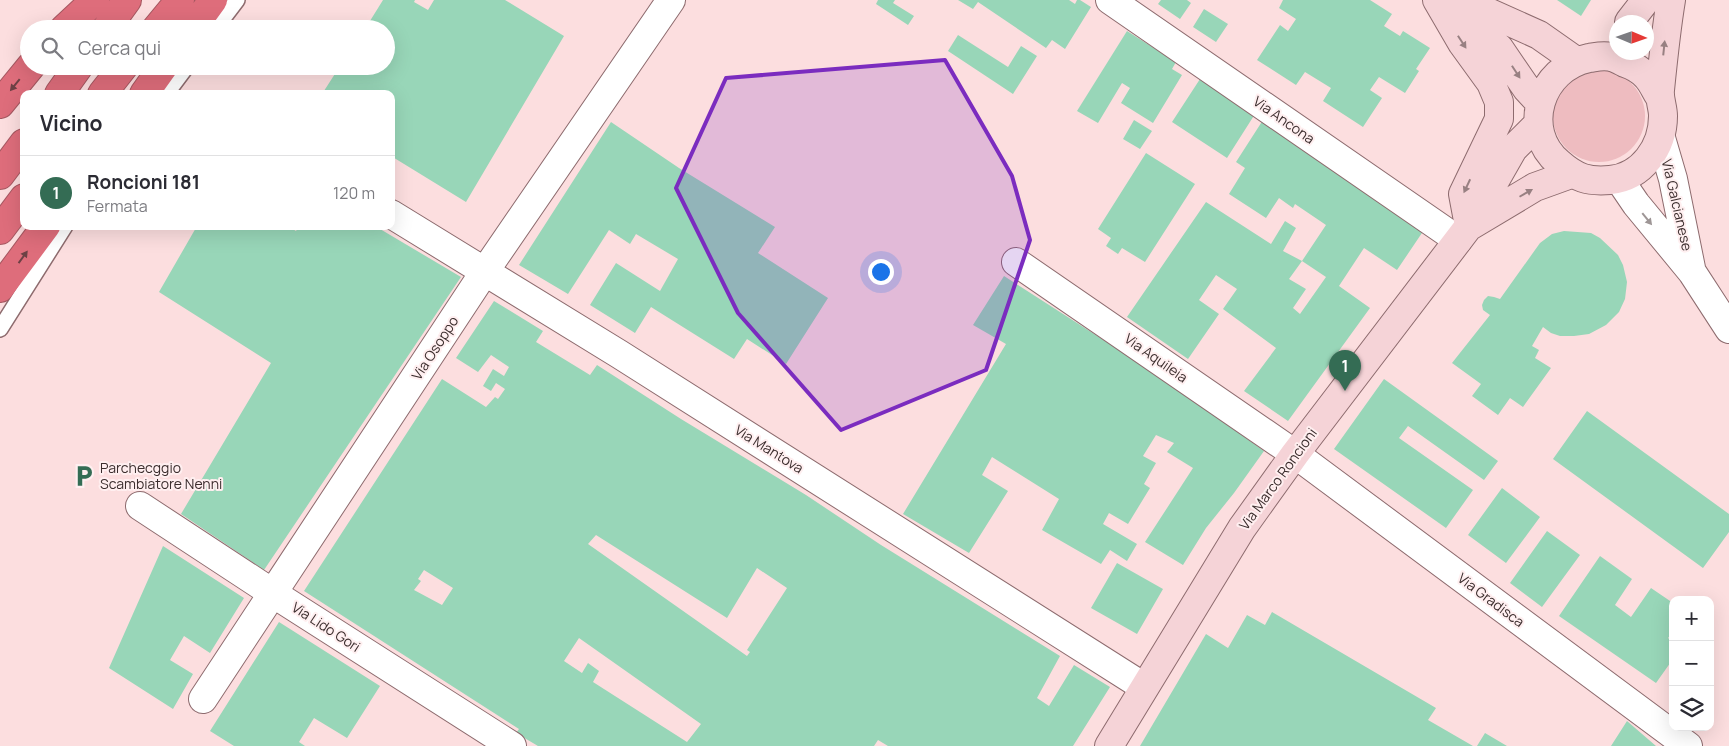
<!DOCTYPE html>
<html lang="it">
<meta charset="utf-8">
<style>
:root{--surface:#fff;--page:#f2f2f3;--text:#2b2b33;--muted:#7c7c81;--line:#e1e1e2;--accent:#346c54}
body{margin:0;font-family:Manrope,sans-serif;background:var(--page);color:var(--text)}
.controls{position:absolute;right:15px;bottom:15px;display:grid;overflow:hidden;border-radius:10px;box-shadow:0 5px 20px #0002}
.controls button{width:45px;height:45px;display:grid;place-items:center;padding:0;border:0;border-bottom:1px solid var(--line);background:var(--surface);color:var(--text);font:25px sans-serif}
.compass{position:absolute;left:1609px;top:15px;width:45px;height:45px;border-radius:50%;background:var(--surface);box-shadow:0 5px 20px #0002;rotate:92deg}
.you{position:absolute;left:880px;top:271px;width:18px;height:18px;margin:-12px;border:4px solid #fff;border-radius:50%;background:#1a73e8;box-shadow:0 0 0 8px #1a73e833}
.badge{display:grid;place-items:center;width:32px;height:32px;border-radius:50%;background:var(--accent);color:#fff;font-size:16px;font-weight:700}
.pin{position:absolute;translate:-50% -41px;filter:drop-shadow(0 1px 2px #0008)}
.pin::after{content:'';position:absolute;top:26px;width:18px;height:15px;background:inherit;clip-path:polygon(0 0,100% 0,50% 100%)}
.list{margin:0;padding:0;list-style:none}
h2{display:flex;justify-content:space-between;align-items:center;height:65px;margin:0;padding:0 20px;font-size:21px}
h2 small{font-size:16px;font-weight:400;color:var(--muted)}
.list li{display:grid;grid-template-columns:32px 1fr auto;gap:15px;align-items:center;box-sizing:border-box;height:75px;padding:0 20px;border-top:1px solid var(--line)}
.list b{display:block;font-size:19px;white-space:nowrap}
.list p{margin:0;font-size:16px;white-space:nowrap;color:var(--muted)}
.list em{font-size:16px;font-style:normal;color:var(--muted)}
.icon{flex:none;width:28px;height:28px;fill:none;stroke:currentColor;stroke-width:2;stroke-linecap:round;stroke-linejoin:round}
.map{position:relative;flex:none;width:1729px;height:746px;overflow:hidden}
.search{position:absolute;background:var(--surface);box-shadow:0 5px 20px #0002;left:20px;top:20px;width:375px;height:55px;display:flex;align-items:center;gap:12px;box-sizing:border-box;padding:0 18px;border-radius:28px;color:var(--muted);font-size:19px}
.panel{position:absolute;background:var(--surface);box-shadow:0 5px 20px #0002;left:20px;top:90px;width:375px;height:140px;border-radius:10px}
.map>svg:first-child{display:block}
</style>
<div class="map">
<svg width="1729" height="746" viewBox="0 0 1729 746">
<rect width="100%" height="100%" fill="#fcdedf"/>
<path fill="#eebcc0" d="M1553 116a46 46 0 1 1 92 0a46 46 0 1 1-92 0Z"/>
<path fill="#98d6b8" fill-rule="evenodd" d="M 383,0 L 415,0 L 414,2 L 428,10 L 434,0 L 505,0 L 564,36 L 466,202 L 391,156 L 391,94 L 322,94 L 340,66 L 386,66 L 386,29 L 365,29 Z
M 878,0 L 895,0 L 893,3 L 914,16 L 908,25 L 876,4 Z
M 958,0 L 1069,0 L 1075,4 L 1077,0 L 1080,0 L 1091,7 L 1065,49 L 1052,40 L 1046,48 L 978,2 L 973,9 Z
M 1161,0 L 1187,0 L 1191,3 L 1180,19 L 1158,4 Z
M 1283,0 L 1370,0 L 1392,14 L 1384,26 L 1400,36 L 1403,31 L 1430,48 L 1416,69 L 1419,71 L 1405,93 L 1379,77 L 1370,90 L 1382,98 L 1363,127 L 1323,101 L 1331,88 L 1305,72 L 1296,85 L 1257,60 L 1280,25 L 1288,31 L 1296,19 L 1279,8 Z
M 1557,0 L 1591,0 L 1581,16 Z
M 1204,9 L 1228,24 L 1216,42 L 1193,27 Z
M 1127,31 L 1176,62 L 1172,69 L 1182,75 L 1153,123 L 1121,103 L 1130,88 L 1122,83 L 1098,123 L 1077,111 Z
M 958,35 L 1008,67 L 1021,46 L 1037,56 L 1013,94 L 948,51 Z
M 1200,79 L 1255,114 L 1227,158 L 1172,122 Z
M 1134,120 L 1152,131 L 1140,149 L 1123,139 Z
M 1263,120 L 1426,227 L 1397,270 L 1364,248 L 1339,286 L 1370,308 L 1288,421 L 1244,391 L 1276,348 L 1223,309 L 1237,289 L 1216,275 L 1199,300 L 1219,314 L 1188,359 L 1127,317 L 1206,202 L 1271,244 L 1285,221 L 1296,228 L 1283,251 L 1302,261 L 1289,279 L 1306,289 L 1293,308 L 1300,314 L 1326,277 L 1302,261 L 1326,225 L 1295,204 L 1293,208 L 1279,198 L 1266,218 L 1229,194 L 1245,168 L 1236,162 Z
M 611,122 L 679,168 L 775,227 L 758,253 L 828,298 L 786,364 L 747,339 L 734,359 L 651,307 L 635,333 L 590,305 L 616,263 L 660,291 L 678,259 L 636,234 L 630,244 L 609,230 L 568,294 L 519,265 Z
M 1146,153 L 1195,184 L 1145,262 L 1122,248 L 1118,254 L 1106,246 L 1111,238 L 1098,229 Z
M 197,226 L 288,226 L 296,231 L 299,226 L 375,226 L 461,277 L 264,570 L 181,514 L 271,363 L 159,292 Z
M 1564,231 L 1591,233 L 1600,238 L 1618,255 L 1623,265 L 1627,282 L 1625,299 L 1619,312 L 1606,325 L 1589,334 L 1574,336 L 1560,336 L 1551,333 L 1543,327 L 1532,346 L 1539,350 L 1535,358 L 1551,368 L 1523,407 L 1510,398 L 1498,415 L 1472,396 L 1481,384 L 1452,363 L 1490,315 L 1483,310 L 1482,305 L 1484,300 L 1488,296 L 1494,297 L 1500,299 L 1540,243 L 1552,234 Z
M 1004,276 L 1158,375 L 1264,451 L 1234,493 L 1206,528 L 1183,565 L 1145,542 L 1193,468 L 1167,452 L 1174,443 L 1156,435 L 1143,456 L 1156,463 L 1144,484 L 1150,488 L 1128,524 L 1109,513 L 1103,524 L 1137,544 L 1127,561 L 1110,550 L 1101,564 L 1042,530 L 1059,499 L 992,457 L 982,475 L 1008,491 L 969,553 L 903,514 L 1006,344 L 973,325 Z
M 494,301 L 543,331 L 536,342 L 590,375 L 597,365 L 681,419 L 806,495 L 881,545 L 1060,656 L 1037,698 L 1049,706 L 1074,665 L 1110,687 L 1073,746 L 888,746 L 878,740 L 874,746 L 538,746 L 516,733 L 519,729 L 304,591 L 442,379 L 486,407 L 495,397 L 498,399 L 505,389 L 496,383 L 491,391 L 483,386 L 493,369 L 504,376 L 509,367 L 491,355 L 478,372 L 456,358 ZM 596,535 L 727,618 L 757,568 L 787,588 L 747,650 L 750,652 L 747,656 L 588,544 ZM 424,570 L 453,588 L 442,605 L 414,590 L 421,581 L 418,579 ZM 579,638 L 701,724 L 687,742 L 593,682 L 599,671 L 588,663 L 582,673 L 564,661 Z
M 1384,379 L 1498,461 L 1484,480 L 1408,426 L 1399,438 L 1473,490 L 1446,528 L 1334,449 Z
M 1587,411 L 1729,514 L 1729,532 L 1703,568 L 1553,459 Z
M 1502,488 L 1540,517 L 1506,563 L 1468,535 Z
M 1547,531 L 1580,555 L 1542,607 L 1510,583 Z
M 163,546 L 244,598 L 210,653 L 184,636 L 170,660 L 193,674 L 173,709 L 109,668 Z
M 1600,556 L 1632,579 L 1615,605 L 1631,617 L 1651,588 L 1673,603 L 1673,632 L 1668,638 L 1673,642 L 1673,659 L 1656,683 L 1559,616 Z
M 1117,563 L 1163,589 L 1137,634 L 1091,608 Z
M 1272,612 L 1436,708 L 1428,720 L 1473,746 L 1140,746 L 1206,634 L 1228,648 L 1247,615 L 1265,625 Z
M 279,622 L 380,686 L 347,738 L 314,718 L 299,742 L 305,746 L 234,746 L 210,731 Z
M 1627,721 L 1656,746 L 1611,746 Z
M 1485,733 L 1507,746 L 1477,746 Z"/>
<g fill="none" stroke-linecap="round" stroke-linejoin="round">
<defs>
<path id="lane" d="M 215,29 L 237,0
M 166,94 L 187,66
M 0,329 L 65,226"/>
<path id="street" d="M 1110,0 L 1458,240
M 1661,138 L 1673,179 L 1691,268
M 1619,179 L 1636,204 L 1692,272 L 1729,329
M 391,214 L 619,354 L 1144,687
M 1016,262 L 1295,454 L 1688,746
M 140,506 L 274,594 L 512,746
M 203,699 L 485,271 L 671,0"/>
<path id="secondary" d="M 1437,0 L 1462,43 L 1491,83 L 1499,102 L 1499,119 L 1463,194 L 1469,226
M 1461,0 L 1539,35 L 1576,61
M 1446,1 L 1499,48 L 1527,89 L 1540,103
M 1629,22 L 1646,0
M 1659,96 C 1655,90 1652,82 1647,77 C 1641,70 1634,66 1625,63 C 1621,61 1616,58 1611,57 C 1603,55 1596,57 1589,58 C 1540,68 1520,130 1559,163 C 1576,178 1588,182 1610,180 C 1642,177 1663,147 1663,116 C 1663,107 1659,99 1660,90 C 1663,60 1666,30 1671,0
M 1470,226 L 1535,187 L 1571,174
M 1109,746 L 1242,528 L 1295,454 L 1469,226 L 1513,149 L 1538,124"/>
<path id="highway" d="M 64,29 L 95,0
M 106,29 L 127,0
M 156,29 L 180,0
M 192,29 L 213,0
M 59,94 L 79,66
M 102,94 L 124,66
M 144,94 L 164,66
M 0,104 L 31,66
M 0,175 L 24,143
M 0,230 L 24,198
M 0,288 L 46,226"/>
</defs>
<use href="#lane" stroke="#8d6b6e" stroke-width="18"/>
<use href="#street" stroke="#8d6b6e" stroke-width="30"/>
<use href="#secondary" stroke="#8d6b6e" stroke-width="30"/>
<use href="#highway" stroke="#a55760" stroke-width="30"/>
<use href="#lane" stroke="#fff" stroke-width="15"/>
<use href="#street" stroke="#fff" stroke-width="28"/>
<use href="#secondary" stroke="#f5d3d7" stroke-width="28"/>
<use href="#highway" stroke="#de6d7b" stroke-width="28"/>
</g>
<defs><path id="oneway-solid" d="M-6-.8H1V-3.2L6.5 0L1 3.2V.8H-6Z" transform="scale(1.25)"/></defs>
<g fill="#988082">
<use href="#oneway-solid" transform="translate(1462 42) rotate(57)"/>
<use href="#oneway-solid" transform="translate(1664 48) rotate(-84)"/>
<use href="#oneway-solid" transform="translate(1516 72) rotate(57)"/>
<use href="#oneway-solid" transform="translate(1467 186) rotate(115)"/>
<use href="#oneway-solid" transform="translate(1526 193) rotate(-30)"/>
</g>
<g fill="#6d4145">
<use href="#oneway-solid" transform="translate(15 85) rotate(129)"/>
<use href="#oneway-solid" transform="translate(23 257) rotate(-54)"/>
</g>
<use fill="#9e9696" href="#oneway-solid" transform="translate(1647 219) rotate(51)"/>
<path fill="#7b2cbf" fill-opacity="0.2" stroke="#7b2cbf" stroke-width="4" stroke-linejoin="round" d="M 945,60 L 1012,176 L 1030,240 L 986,370 L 841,430 L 738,313 L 676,188 L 726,78 Z"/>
<defs>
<symbol id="parking-bare" viewBox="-9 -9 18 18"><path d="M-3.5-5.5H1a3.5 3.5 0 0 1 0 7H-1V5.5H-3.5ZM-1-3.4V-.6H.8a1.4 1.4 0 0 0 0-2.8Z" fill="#346c54" stroke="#ffeff0" stroke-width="2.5" paint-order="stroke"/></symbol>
</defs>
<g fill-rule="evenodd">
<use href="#parking-bare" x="68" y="460" width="32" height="32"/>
</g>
<g text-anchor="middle" stroke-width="4" stroke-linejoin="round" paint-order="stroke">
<g font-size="14" fill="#3c2e2e" stroke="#ffeff0">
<text transform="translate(1284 120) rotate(35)" y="5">Via Ancona</text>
<text transform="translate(1677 205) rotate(77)" y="5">Via Galcianese</text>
<text transform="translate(435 348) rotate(-57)" y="5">Via Osoppo</text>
<text transform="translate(1156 358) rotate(35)" y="5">Via Aquileia</text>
<text transform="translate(769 449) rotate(32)" y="5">Via Mantova</text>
<text transform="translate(1278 479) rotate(-54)" y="5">Via Marco Roncioni</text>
<text transform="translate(1491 600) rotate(37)" y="5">Via Gradisca</text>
<text transform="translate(326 627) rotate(33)" y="5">Via Lido Gori</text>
</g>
<g font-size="14" fill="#3c2e2e" stroke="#ffeff0" text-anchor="start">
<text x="100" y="473">Parchecggio<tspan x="100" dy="16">Scambiatore Nenni</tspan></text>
</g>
</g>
</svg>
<div class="controls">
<button>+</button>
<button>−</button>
<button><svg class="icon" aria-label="layers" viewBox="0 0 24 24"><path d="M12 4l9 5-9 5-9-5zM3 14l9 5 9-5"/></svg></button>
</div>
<svg class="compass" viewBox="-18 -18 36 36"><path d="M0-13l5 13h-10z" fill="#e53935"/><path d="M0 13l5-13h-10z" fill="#7c7c81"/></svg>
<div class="you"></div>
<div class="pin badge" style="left:1345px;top:391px">1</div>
<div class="search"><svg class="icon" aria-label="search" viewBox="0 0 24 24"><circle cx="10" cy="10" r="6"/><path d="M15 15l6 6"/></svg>Cerca qui</div>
<section class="panel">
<h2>Vicino<small></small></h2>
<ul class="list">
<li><span class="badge">1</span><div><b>Roncioni 181</b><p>Fermata</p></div><em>120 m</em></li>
</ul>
</section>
</div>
